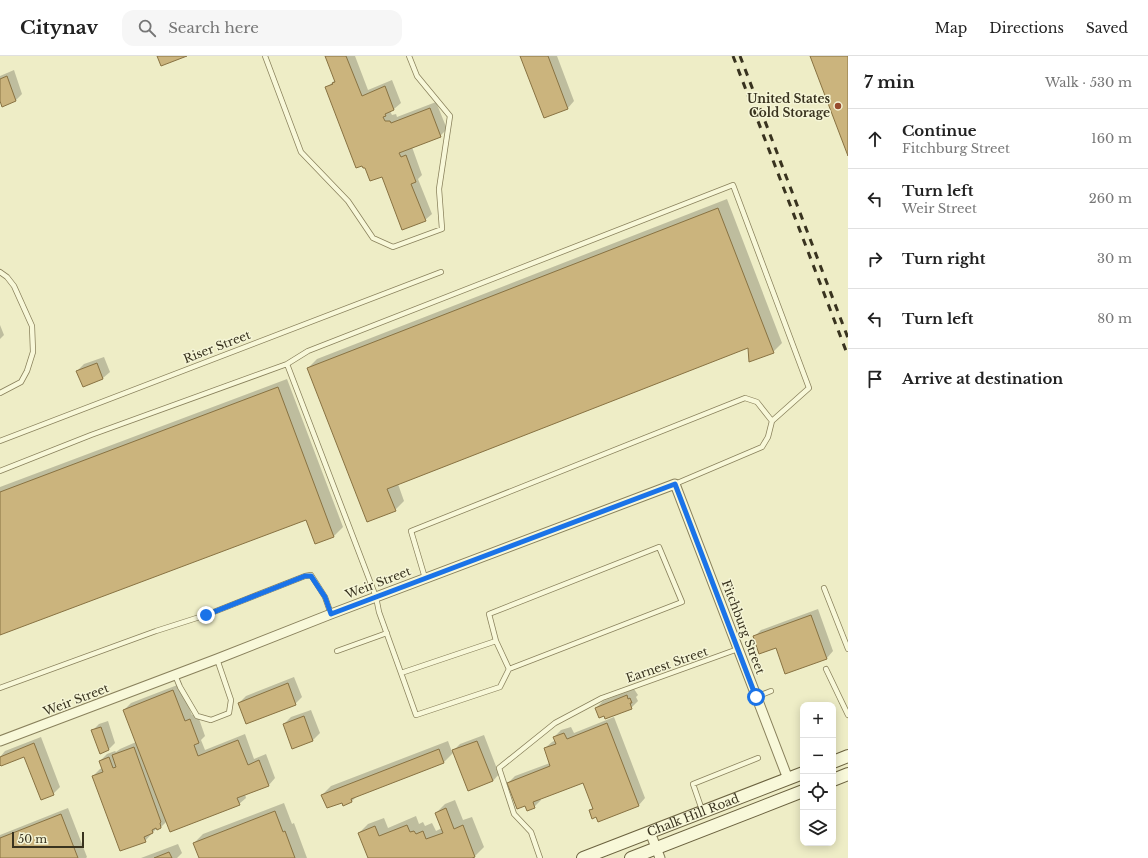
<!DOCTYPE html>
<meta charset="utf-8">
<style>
:root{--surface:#fff;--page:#f6f6f6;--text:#222;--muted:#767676;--line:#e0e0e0}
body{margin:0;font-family:"Libre Baskerville",serif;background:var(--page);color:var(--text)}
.controls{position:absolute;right:12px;bottom:12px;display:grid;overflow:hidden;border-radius:8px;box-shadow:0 2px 10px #0003}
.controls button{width:36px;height:36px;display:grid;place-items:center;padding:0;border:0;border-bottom:1px solid var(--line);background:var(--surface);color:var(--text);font:20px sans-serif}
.scale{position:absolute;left:12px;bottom:10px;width:72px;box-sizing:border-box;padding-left:4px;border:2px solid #39331f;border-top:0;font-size:11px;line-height:14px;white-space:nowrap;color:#39331f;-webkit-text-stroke:3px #f5f5d6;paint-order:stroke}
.stop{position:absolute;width:12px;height:12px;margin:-9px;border:3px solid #1a73e8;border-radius:50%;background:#fff}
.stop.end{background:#1a73e8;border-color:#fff;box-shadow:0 1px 4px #0008}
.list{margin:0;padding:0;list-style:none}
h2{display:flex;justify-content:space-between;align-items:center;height:52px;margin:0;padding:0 16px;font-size:17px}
h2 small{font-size:13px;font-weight:400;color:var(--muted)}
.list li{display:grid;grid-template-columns:26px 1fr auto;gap:12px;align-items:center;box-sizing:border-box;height:60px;padding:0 16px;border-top:1px solid var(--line)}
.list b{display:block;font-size:15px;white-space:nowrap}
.list p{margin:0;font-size:13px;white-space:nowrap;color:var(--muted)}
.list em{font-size:13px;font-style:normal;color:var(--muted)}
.icon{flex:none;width:22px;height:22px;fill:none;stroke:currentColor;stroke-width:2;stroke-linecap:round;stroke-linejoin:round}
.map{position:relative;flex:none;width:848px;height:802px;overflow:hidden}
header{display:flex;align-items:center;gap:24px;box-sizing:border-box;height:56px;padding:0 20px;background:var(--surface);border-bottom:1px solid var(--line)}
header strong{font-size:19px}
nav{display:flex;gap:22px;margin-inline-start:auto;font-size:14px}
.search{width:280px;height:36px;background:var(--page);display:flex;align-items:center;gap:10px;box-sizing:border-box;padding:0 14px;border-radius:12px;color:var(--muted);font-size:15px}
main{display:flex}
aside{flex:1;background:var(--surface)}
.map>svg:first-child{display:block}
</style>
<header>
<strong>Citynav</strong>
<div class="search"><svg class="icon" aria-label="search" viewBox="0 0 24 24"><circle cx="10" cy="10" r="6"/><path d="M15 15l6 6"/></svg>Search here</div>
<nav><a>Map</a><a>Directions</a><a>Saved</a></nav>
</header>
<main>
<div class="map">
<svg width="848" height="802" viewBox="0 0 848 802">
<rect width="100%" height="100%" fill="#eeedc6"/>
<path fill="#0003" d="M 326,0 L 355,0 L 368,34 L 392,24 L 401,47 L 394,53 L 390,55 L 392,59 L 396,58 L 397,61 L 436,46 L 447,73 L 440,80 L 412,91 L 422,119 L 418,123 L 432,158 L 425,164 L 382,119 L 365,111 L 326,32 L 335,24 Z
M 521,0 L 557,0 L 574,45 L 568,52 L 544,61 Z
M 14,14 L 22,38 L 16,44 L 0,42 L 0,20 Z
M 727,143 L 782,287 L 773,296 L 748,291 L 398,428 L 404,445 L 395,454 L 308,312 L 317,303 Z
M 0,269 L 4,279 L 0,283 Z
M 104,301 L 110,316 L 103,322 L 83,330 L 77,315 L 84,308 Z
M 287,323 L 343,471 L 334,480 L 315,487 L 306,462 L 0,578 L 0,431 Z
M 818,553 L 833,595 L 827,602 L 776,591 L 754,581 L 761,574 Z
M 294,621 L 302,641 L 295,648 L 239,647 L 246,640 Z
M 180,628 L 192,659 L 197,657 L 205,680 L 201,684 L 205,694 L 245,678 L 254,703 L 266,698 L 275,722 L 269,729 L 245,738 L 246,742 L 239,748 L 167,765 L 161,771 L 157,772 L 145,785 L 93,720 L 100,713 L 103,712 L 100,705 L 107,698 L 115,695 L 116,696 L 120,693 L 136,686 L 124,654 L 131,647 Z
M 634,633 L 638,639 L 636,641 L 638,645 L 631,652 L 605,659 L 596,652 L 603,645 Z
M 311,654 L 320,677 L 313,684 L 293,691 L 284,668 L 291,661 Z
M 614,661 L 645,742 L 639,749 L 598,765 L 597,760 L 590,755 L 593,751 L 583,726 L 540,742 L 541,744 L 534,751 L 508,727 L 515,720 L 550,707 L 545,692 L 552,686 L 556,684 L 554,681 L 561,674 L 571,671 L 574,677 Z
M 108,665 L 115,687 L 109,693 L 92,675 L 99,668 Z
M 484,679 L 499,718 L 493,725 L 454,696 L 444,706 L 358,739 L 352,745 L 342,745 L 322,739 L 331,730 L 448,685 L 452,696 L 460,688 Z
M 41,681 L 60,731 L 53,738 L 25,700 L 0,706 L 0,701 L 5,695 Z
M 455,744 L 463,764 L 472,761 L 484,791 L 475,800 L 470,802 L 369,802 L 359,777 L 368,768 L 384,762 L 388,772 L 416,760 L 419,768 L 423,766 L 425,770 L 432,767 L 436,775 L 442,772 L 436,757 L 445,748 Z
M 284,747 L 292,768 L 294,767 L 307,802 L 200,802 L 194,787 L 203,778 Z
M 68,752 L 87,801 L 86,802 L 0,802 L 0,779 Z
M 178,788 L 182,797 L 177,802 L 141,802 Z"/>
<path fill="#cbb47d" stroke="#887242" d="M 157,0 L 187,0 L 161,10 Z
M 325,0 L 346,0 L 362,40 L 385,30 L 394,54 L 385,58 L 386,60 L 383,61 L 385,65 L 390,65 L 391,67 L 430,52 L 441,81 L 399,97 L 401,101 L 406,99 L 416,126 L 411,128 L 426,165 L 402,174 L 382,121 L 370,125 L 365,112 L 363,112 L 362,110 L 356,112 L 325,31 L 333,28 L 332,27 L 335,26 Z
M 520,0 L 548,0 L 568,53 L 544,62 Z
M 810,0 L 848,0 L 848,100 Z
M 7,20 L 16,45 L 2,51 L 0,45 L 0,23 Z
M 718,152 L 774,297 L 749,306 L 748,292 L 387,433 L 396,455 L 367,466 L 307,312 Z
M 97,307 L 103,323 L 83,331 L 76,315 Z
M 278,331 L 334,481 L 315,488 L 306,464 L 0,579 L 0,436 Z
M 811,559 L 827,603 L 785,618 L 776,592 L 759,598 L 753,580 Z
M 288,627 L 296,649 L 246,668 L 238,647 Z
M 173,634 L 185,665 L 190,663 L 199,687 L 194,689 L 198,700 L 238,684 L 248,709 L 259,704 L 269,730 L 237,742 L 240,749 L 170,776 L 123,654 Z
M 627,639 L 628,643 L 630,642 L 632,647 L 630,647 L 632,653 L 605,663 L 604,660 L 599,662 L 595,652 Z
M 304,660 L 313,685 L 292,693 L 283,668 Z
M 607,667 L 639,750 L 598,766 L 596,761 L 592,763 L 589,754 L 593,753 L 583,727 L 533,746 L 535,752 L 527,755 L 525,750 L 517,753 L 507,727 L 550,710 L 544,692 L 556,688 L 553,681 L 564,677 L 567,683 Z
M 101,671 L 109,694 L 100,698 L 91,674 Z
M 477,685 L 493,725 L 468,735 L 452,694 Z
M 34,687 L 54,739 L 41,744 L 24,701 L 1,710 L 0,709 L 0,701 Z
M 134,691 L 161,766 L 160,767 L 161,772 L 157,774 L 156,772 L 152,774 L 153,777 L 144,781 L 146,786 L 120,795 L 92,720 L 103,716 L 99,705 L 109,701 L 113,712 L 116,711 L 112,699 Z
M 439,693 L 444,707 L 351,743 L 352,746 L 343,750 L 342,747 L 327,752 L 321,739 Z
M 446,752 L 454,773 L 463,769 L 475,801 L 472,802 L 368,802 L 358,777 L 375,770 L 379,780 L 407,769 L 410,776 L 414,775 L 416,778 L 423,775 L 426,783 L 443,777 L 435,757 Z
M 275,755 L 283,776 L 285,775 L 295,802 L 199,802 L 193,787 Z
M 61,758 L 78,802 L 0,802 L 0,782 Z
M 169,796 L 172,802 L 154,802 Z"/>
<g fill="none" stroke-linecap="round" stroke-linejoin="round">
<defs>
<path id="lane" d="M 265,0 L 301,96 L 348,145 L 373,182 L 393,191 L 442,173 L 439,133 L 450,60 L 417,20 L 409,0
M 0,216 L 7,221 L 14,230 L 32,270 L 33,296 L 27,315 L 21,326 L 0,337
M 0,385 L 441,216
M 0,415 L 91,379 L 287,308
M 425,522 L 411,475 L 745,342 L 757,346 L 772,365
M 824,532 L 848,593
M 496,585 L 509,613 L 682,546 L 659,491 L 489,558 L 496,585 L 401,617 L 379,556 L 376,541 L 287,308 L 308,295 L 733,129 L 809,332 L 772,365 L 768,381 L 762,391 L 675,428
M 337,595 L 387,577
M 826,613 L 848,659
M 401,617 L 416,659 L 500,631 L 509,613
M 175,619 L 180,631 L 197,660 L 211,664 L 229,657 L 231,644 L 217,603
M 0,632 L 156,575 L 206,559 L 305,520 L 311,519 L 325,541 L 331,558
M 756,641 L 771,635
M 702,754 L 693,728 L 758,702
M 540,802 L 531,776 L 514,758 L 499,712 L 555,667 L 602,642 L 738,593"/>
<path id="street" d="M 0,685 L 217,603 L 331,558 L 675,428 L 788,723
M 650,776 L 660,802"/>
<g id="secondary">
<path d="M 833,706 L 848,700"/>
<path d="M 833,724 L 848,718"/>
<path id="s1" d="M 583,802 L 803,717"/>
<path d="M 631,802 L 803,735"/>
</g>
</defs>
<use href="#lane" stroke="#89815c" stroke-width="6"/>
<use href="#street" stroke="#89815c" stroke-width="11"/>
<use href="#secondary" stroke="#6b623f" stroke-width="14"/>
<use href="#lane" stroke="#f8f8d9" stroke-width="4.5"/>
<use href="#street" stroke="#f8f8d9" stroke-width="9"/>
<use href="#secondary" stroke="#f8f8d9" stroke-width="12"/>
<path stroke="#39331f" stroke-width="3" stroke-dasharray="7 7" stroke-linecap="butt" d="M 733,0 L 848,300
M 740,0 L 848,282"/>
</g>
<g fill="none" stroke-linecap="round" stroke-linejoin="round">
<path stroke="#1a73e8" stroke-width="5" d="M 206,559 L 305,520 L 311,520 L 325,541 L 331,558 L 675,428 L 756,641"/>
</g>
<circle fill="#974b2d" stroke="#f5f5d6" stroke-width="1.5" cx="838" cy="50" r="4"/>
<g text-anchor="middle" stroke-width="3" stroke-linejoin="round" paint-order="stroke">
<g font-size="12" font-weight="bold" fill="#39331f" stroke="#f5f5d6" text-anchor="end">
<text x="830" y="47">United States<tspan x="830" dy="14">Cold Storage</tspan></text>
</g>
<g font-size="12" fill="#39331f" stroke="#f5f5d6">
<text transform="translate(217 291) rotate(-21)" y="4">Riser Street</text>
<text transform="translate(378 527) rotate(-21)" y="4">Weir Street</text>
<text transform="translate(743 571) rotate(69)" y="4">Fitchburg Street</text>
<text transform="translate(667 609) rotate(-19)" y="4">Earnest Street</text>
<text transform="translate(76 644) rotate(-21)" y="4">Weir Street</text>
<text dy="4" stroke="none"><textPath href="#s1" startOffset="118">Chalk Hill Road</textPath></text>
</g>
</g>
</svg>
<div class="controls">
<button>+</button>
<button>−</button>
<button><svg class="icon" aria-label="locate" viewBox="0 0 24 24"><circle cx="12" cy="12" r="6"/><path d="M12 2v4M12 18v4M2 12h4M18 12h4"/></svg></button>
<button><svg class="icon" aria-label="layers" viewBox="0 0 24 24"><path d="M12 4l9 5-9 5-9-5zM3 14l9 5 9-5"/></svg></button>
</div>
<div class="scale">50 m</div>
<div class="stop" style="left:756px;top:641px"></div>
<div class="stop end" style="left:206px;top:559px"></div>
</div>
<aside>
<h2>7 min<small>Walk · 530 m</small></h2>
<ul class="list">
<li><svg class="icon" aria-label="ahead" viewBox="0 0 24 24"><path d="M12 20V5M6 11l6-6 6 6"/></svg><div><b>Continue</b><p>Fitchburg Street</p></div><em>160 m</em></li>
<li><svg class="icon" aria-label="left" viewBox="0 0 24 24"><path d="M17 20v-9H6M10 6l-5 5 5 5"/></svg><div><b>Turn left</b><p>Weir Street</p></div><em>260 m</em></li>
<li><svg class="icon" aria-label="right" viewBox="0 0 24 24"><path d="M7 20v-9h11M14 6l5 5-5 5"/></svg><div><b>Turn right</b></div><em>30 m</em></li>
<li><svg class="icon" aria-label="left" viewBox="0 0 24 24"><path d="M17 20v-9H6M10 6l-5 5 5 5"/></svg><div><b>Turn left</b></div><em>80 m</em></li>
<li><svg class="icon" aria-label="arrive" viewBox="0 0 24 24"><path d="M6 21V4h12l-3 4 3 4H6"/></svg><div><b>Arrive at destination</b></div></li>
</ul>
</aside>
</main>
